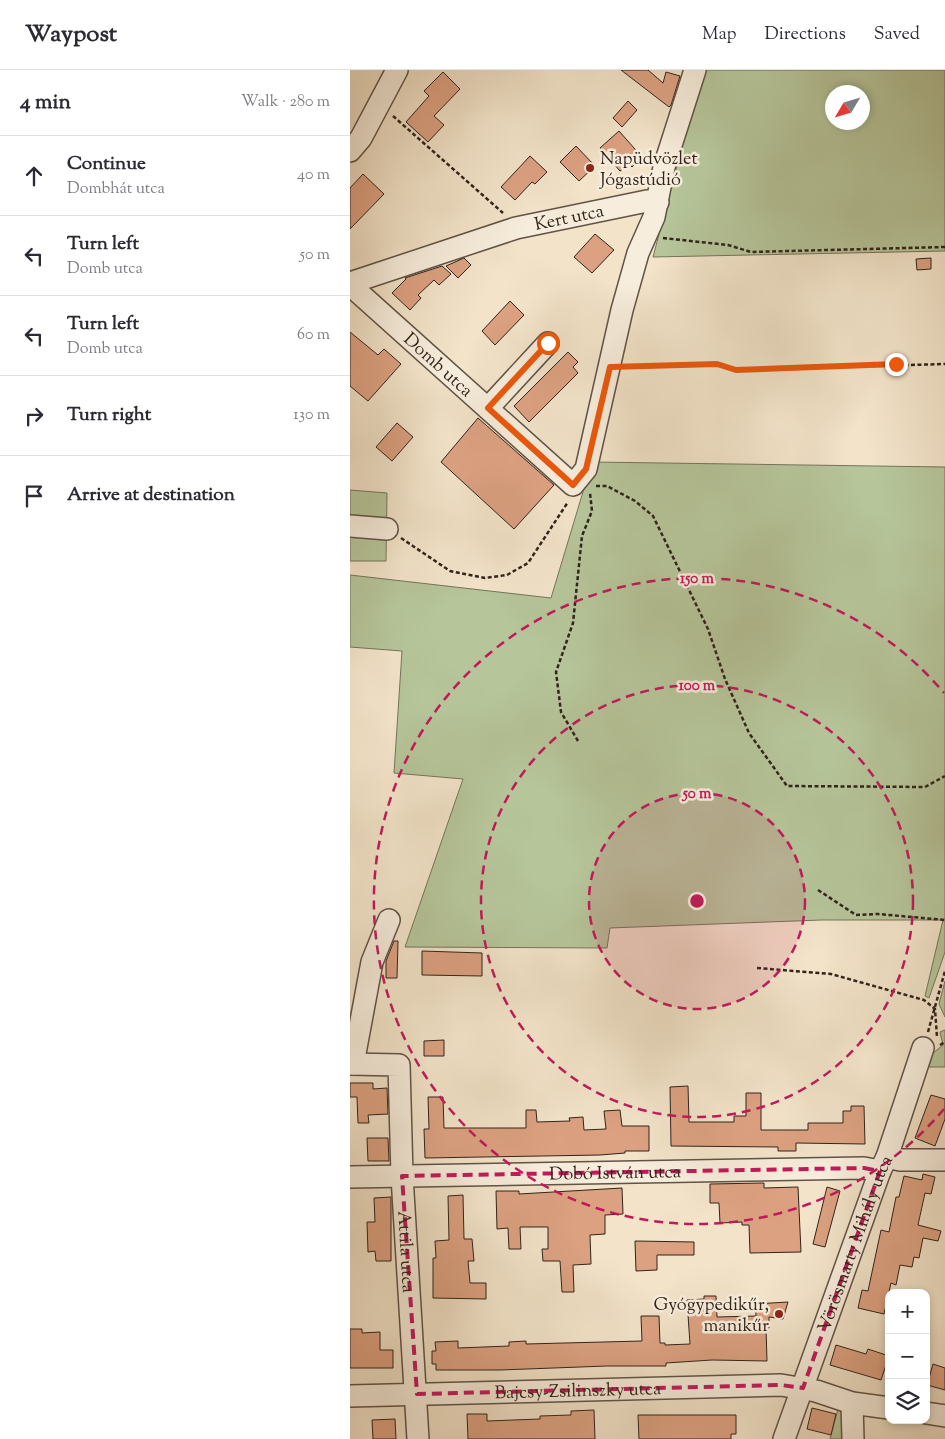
<!DOCTYPE html>
<meta charset="utf-8">
<style>
:root{--surface:#fff;--page:#f7f7f7;--text:#2b2b33;--muted:#7c7c81;--line:#e1e1e2}
body{margin:0;font-family:"Sorts Mill Goudy",serif;background:var(--page);color:var(--text)}
.controls{position:absolute;right:15px;bottom:15px;display:grid;overflow:hidden;border-radius:10px;box-shadow:0 2px 8px #0003}
.controls button{width:45px;height:45px;display:grid;place-items:center;padding:0;border:0;border-bottom:1px solid var(--line);background:var(--surface);color:var(--text);font:25px sans-serif}
.compass{position:absolute;left:475px;top:15px;width:45px;height:45px;border-radius:50%;background:var(--surface);box-shadow:0 2px 8px #0003;rotate:232deg}
.stop{position:absolute;width:15px;height:15px;margin:-11px;border:4px solid #ea580c;border-radius:50%;background:#fff}
.stop.end{background:#ea580c;border-color:#fff;box-shadow:0 1px 5px #0008}
.list{margin:0;padding:0;list-style:none}
h2{display:flex;justify-content:space-between;align-items:center;height:65px;margin:0;padding:0 20px;font-size:21px}
h2 small{font-size:16px;font-weight:400;color:var(--muted)}
.list li{display:grid;grid-template-columns:32px 1fr auto;gap:15px;align-items:center;box-sizing:border-box;height:80px;padding:0 20px;border-top:1px solid var(--line)}
.list b{display:block;font-size:19px;white-space:nowrap}
.list p{margin:0;font-size:16px;white-space:nowrap;color:var(--muted)}
.list em{font-size:16px;font-style:normal;color:var(--muted)}
.icon{flex:none;width:28px;height:28px;fill:none;stroke:currentColor;stroke-width:2;stroke-linecap:round;stroke-linejoin:round}
.map{position:relative;flex:none;width:595px;height:1369px;overflow:hidden}
header{display:flex;align-items:center;gap:30px;box-sizing:border-box;height:70px;padding:0 25px;background:var(--surface);border-bottom:1px solid var(--line)}
header strong{font-size:24px}
nav{display:flex;gap:28px;margin-inline-start:auto;font-size:18px}
main{display:flex}
aside{flex:1;background:var(--surface)}
.map>svg:first-child{display:block}
</style>
<header>
<strong>Waypost</strong>
<nav><a>Map</a><a>Directions</a><a>Saved</a></nav>
</header>
<main>
<aside>
<h2>4 min<small>Walk · 280 m</small></h2>
<ul class="list">
<li><svg class="icon" aria-label="ahead" viewBox="0 0 24 24"><path d="M12 20V5M6 11l6-6 6 6"/></svg><div><b>Continue</b><p>Dombhát utca</p></div><em>40 m</em></li>
<li><svg class="icon" aria-label="left" viewBox="0 0 24 24"><path d="M17 20v-9H6M10 6l-5 5 5 5"/></svg><div><b>Turn left</b><p>Domb utca</p></div><em>50 m</em></li>
<li><svg class="icon" aria-label="left" viewBox="0 0 24 24"><path d="M17 20v-9H6M10 6l-5 5 5 5"/></svg><div><b>Turn left</b><p>Domb utca</p></div><em>60 m</em></li>
<li><svg class="icon" aria-label="right" viewBox="0 0 24 24"><path d="M7 20v-9h11M14 6l5 5-5 5"/></svg><div><b>Turn right</b></div><em>130 m</em></li>
<li><svg class="icon" aria-label="arrive" viewBox="0 0 24 24"><path d="M6 21V4h12l-3 4 3 4H6"/></svg><div><b>Arrive at destination</b></div></li>
</ul>
</aside>
<div class="map">
<svg width="595" height="1369" viewBox="0 0 595 1369">
<rect width="100%" height="100%" fill="#f2e3c9"/>
<filter id="stains"><feTurbulence type="fractalNoise" baseFrequency=".004" numOctaves="4"/><feColorMatrix values="0 0 0 0 .2 0 0 0 0 .09 0 0 0 0 .02 0 0 0 .5 -.17"/></filter>
<radialGradient id="worn" r=".72"><stop offset=".6" stop-color="#630" stop-opacity="0"/><stop offset="1" stop-color="#630" stop-opacity=".3"/></radialGradient>
<path fill="#b6c59a" stroke="#74745b" fill-rule="evenodd" d="M 352,0 L 595,0 L 595,181 L 303,187 ZM 482,22 L 512,22 L 512,52 L 482,52 Z
M 242,392 L 595,397 L 595,882 L 579,928 L 575,926 L 593,850 L 471,850 L 260,858 L 257,878 L 55,877 L 113,709 L 44,703 L 52,581 L 0,577 L 0,505 L 201,528 Z
M 0,420 L 37,423 L 36,491 L 0,491 Z
M 595,911 L 595,947 L 589,934 Z
M 595,960 L 595,997 L 578,997 L 570,994 L 593,975 L 590,962 Z
M 488,1339 L 491,1341 L 497,1369 L 480,1369 Z"/>
<path fill="#dca181" stroke="#31231c" d="M 271,0 L 298,0 L 313,13 L 316,2 L 330,6 L 321,35 L 319,37 Z
M 93,2 L 110,19 L 84,46 L 94,55 L 78,72 L 56,52 L 79,26 L 74,21 Z
M 278,31 L 287,40 L 272,57 L 263,48 Z
M 269,61 L 292,87 L 282,97 L 279,94 L 270,101 L 250,78 Z
M 226,76 L 245,96 L 229,111 L 210,92 Z
M 180,86 L 197,102 L 185,114 L 182,112 L 165,130 L 151,117 Z
M 13,104 L 34,124 L 0,159 L 0,118 Z
M 245,164 L 264,180 L 242,203 L 224,187 Z
M 114,188 L 121,195 L 108,208 L 96,196 Z
M 581,188 L 581,199 L 567,200 L 566,189 Z
M 92,196 L 101,204 L 89,215 L 84,210 L 68,225 L 71,228 L 60,240 L 42,223 L 56,209 L 55,208 Z
M 160,231 L 174,245 L 145,275 L 132,261 Z
M 0,262 L 28,285 L 34,279 L 51,294 L 18,331 L 0,316 Z
M 218,282 L 228,292 L 223,297 L 228,303 L 179,352 L 164,336 Z
M 128,348 L 204,415 L 164,459 L 91,392 Z
M 47,353 L 63,367 L 42,391 L 26,377 Z
M 44,871 L 48,871 L 47,908 L 36,908 L 36,891 Z
M 72,881 L 132,883 L 132,906 L 72,905 Z
M 94,970 L 94,986 L 74,986 L 74,971 Z
M 0,1013 L 23,1013 L 23,1019 L 37,1018 L 38,1044 L 18,1045 L 19,1053 L 8,1053 L 7,1027 L 0,1027 Z
M 338,1016 L 339,1052 L 384,1052 L 384,1046 L 396,1046 L 396,1023 L 411,1023 L 411,1060 L 458,1060 L 458,1053 L 493,1053 L 493,1041 L 501,1041 L 501,1036 L 514,1036 L 515,1074 L 446,1073 L 446,1081 L 428,1081 L 428,1077 L 321,1076 L 320,1017 Z
M 581,1025 L 595,1029 L 595,1049 L 585,1076 L 565,1068 Z
M 78,1027 L 93,1027 L 94,1058 L 176,1058 L 176,1040 L 186,1040 L 187,1052 L 220,1051 L 219,1048 L 233,1047 L 234,1060 L 256,1059 L 254,1041 L 270,1040 L 272,1056 L 299,1056 L 299,1081 L 275,1081 L 275,1083 L 250,1085 L 75,1088 L 74,1059 L 79,1059 Z
M 17,1068 L 38,1068 L 39,1091 L 18,1091 Z
M 573,1104 L 585,1107 L 581,1124 L 575,1123 L 568,1155 L 591,1161 L 588,1171 L 573,1168 L 569,1188 L 564,1187 L 562,1197 L 550,1195 L 546,1215 L 541,1213 L 534,1244 L 508,1238 L 512,1220 L 518,1221 L 531,1160 L 539,1162 L 546,1127 L 549,1127 L 554,1106 L 572,1110 Z
M 414,1113 L 414,1118 L 448,1117 L 451,1182 L 400,1183 L 399,1155 L 392,1155 L 392,1152 L 370,1153 L 369,1133 L 360,1133 L 360,1114 Z
M 477,1117 L 490,1121 L 475,1177 L 463,1174 Z
M 272,1118 L 273,1144 L 255,1145 L 255,1164 L 240,1165 L 241,1194 L 223,1195 L 224,1222 L 212,1222 L 210,1191 L 193,1191 L 192,1179 L 198,1179 L 198,1157 L 170,1157 L 171,1179 L 159,1179 L 158,1158 L 147,1159 L 146,1121 L 169,1121 L 169,1124 Z
M 113,1125 L 114,1169 L 122,1169 L 124,1191 L 118,1191 L 120,1213 L 136,1213 L 136,1229 L 83,1228 L 83,1188 L 86,1188 L 85,1171 L 99,1170 L 98,1126 Z
M 41,1127 L 41,1191 L 26,1191 L 25,1181 L 18,1182 L 17,1152 L 25,1152 L 24,1128 Z
M 285,1171 L 344,1172 L 344,1185 L 307,1185 L 307,1200 L 286,1201 Z
M 354,1226 L 366,1226 L 367,1247 L 406,1246 L 405,1234 L 438,1232 L 433,1249 L 419,1247 L 419,1258 L 416,1258 L 417,1291 L 362,1290 L 316,1293 L 316,1296 L 257,1296 L 150,1300 L 86,1300 L 86,1294 L 82,1294 L 82,1281 L 86,1281 L 85,1272 L 108,1271 L 108,1278 L 159,1276 L 159,1272 L 176,1271 L 176,1274 L 292,1271 L 291,1246 L 309,1246 L 310,1273 L 315,1273 L 315,1275 L 340,1274 L 337,1230 L 354,1229 Z
M 0,1259 L 12,1259 L 12,1263 L 30,1262 L 30,1280 L 43,1280 L 43,1298 L 0,1298 Z
M 486,1275 L 516,1284 L 518,1279 L 539,1286 L 531,1310 L 480,1295 Z
M 583,1294 L 595,1298 L 595,1320 L 577,1315 Z
M 462,1338 L 486,1344 L 481,1365 L 457,1359 Z
M 244,1340 L 245,1369 L 118,1369 L 117,1344 L 137,1344 L 137,1351 L 190,1349 L 190,1346 L 221,1345 L 221,1341 Z
M 288,1345 L 386,1345 L 386,1364 L 381,1364 L 381,1369 L 289,1369 Z
M 45,1349 L 46,1369 L 23,1369 L 22,1350 Z"/>
<g fill="none" stroke-linecap="round" stroke-linejoin="round">
<defs>
<g id="minor">
<path d="M 0,81 L 11,68 L 47,0"/>
<path id="s1" d="M 0,213 L 166,158 L 297,131 L 308,132"/>
<path id="s2" d="M 0,215 L 223,415 L 236,399 L 272,240 L 288,183 L 304,147 L 314,97 L 345,0"/>
<path d="M 138,338 L 198,273"/>
<path d="M 0,456 L 37,459"/>
<path id="s3" d="M 0,994 L 49,995 L 52,1106 L 68,1369"/>
<path d="M 3,994 L 22,892 L 39,850"/>
<path d="M 537,1087 L 550,1090 L 595,1090"/>
<path id="s4" d="M 0,1107 L 514,1098 L 530,1101"/>
<path id="s5" d="M 0,1326 L 431,1315 L 466,1321 L 502,1333 L 539,1338"/>
<path d="M 502,1333 L 503,1369"/>
<path d="M 576,1343 L 595,1346"/>
<path id="s6" d="M 434,1369 L 530,1101 L 537,1087 L 573,978"/>
</g>
</defs>
<use href="#minor" stroke="#615347" stroke-width="24"/>
<path stroke="#31231c" stroke-width="2.5" stroke-dasharray="4 2.5" stroke-linecap="butt" d="M 43,46 L 153,143
M 313,168 L 378,175 L 401,182 L 595,177
M 276,296 L 367,294 L 386,300 L 595,294
M 246,416 L 257,416 L 285,431 L 303,446 L 358,559 L 375,609 L 399,663 L 437,716 L 575,717 L 595,706
M 51,468 L 100,501 L 135,508 L 157,505 L 178,493 L 218,432
M 228,671 L 211,642 L 206,602 L 223,553 L 232,466 L 242,441 L 240,423
M 468,820 L 506,845 L 528,844 L 595,850
M 407,898 L 481,904 L 574,930 L 585,939 L 587,967
M 578,962 L 595,901
M 590,975 L 595,972"/>
<use href="#minor" stroke="#f7eddc" stroke-width="21"/>
</g>
<g fill="none" stroke-linecap="round" stroke-linejoin="round">
<path stroke="#ea580c" stroke-width="6" d="M 198,273 L 138,338 L 223,415 L 236,399 L 260,297 L 367,294 L 386,300 L 546,294"/>
</g>
<path fill="none" stroke="#c2185b" stroke-width="4" stroke-dasharray="10 6" stroke-linejoin="round" d="M 514,1098 L 530,1101 L 453,1318 L 431,1315 L 67,1324 L 52,1106 Z"/>
<circle cx="347" cy="831" r="108" fill="#c2185b" fill-opacity=".12"/>
<g fill="none" stroke="#c2185b" stroke-width="2.5" stroke-dasharray="9 6">
<circle cx="347" cy="831" r="108"/>
<circle cx="347" cy="831" r="216"/>
<path d="M594 1039A323 323 0 1 1 594 623"/>
</g>
<g fill="#8f2418" stroke="#f7eddc" stroke-width="2">
<circle cx="240" cy="98" r="5"/>
<circle cx="429" cy="1244" r="5"/>
</g>
<g text-anchor="middle" stroke-width="5" stroke-linejoin="round" paint-order="stroke">
<g font-size="18" fill="#31231c" stroke="#f7eddc" text-anchor="start">
<text x="250" y="94">Napüdvözlet<tspan x="250" dy="21">Jógastúdió</tspan></text>
<text x="419" y="1240" text-anchor="end">Gyógypedikűr,<tspan x="419" dy="21">manikűr</tspan></text>
</g>
<g font-size="18" fill="#31231c" stroke="#f7eddc">
<text dy="6" stroke="none"><textPath href="#s1" startOffset="229">Kert utca</textPath></text>
<text dy="6" stroke="none"><textPath href="#s2" startOffset="119">Domb utca</textPath></text>
<text dy="6" stroke="none"><textPath href="#s4" startOffset="265">Dobó István utca</textPath></text>
<text dy="6" stroke="none"><textPath href="#s6" startOffset="208">Vörösmarty Mihály utca</textPath></text>
<text dy="6" stroke="none"><textPath href="#s3" startOffset="236">Attila utca</textPath></text>
<text dy="6" stroke="none"><textPath href="#s5" startOffset="228">Bajcsy-Zsilinszky utca</textPath></text>
</g>
</g>
<circle cx="347" cy="831" r="8" fill="#c2185b" stroke="#f7eddc" stroke-width="2.5"/>
<g font-size="15" text-anchor="middle" font-weight="bold" fill="#c2185b" stroke="#f7eddc" stroke-width="5" stroke-linejoin="round" paint-order="stroke">
<text x="347" y="513">150 m</text>
<text x="347" y="620">100 m</text>
<text x="347" y="728">50 m</text>
</g>
<rect width="100%" height="100%" filter="url(#stains)"/>
<rect width="100%" height="100%" fill="url(#worn)"/>
</svg>
<div class="controls">
<button>+</button>
<button>−</button>
<button><svg class="icon" aria-label="layers" viewBox="0 0 24 24"><path d="M12 4l9 5-9 5-9-5zM3 14l9 5 9-5"/></svg></button>
</div>
<svg class="compass" viewBox="-18 -18 36 36"><path d="M0-13l5 13h-10z" fill="#e53935"/><path d="M0 13l5-13h-10z" fill="#7c7c81"/></svg>
<div class="stop" style="left:198px;top:273px"></div>
<div class="stop end" style="left:546px;top:294px"></div>
</div>
</main>
